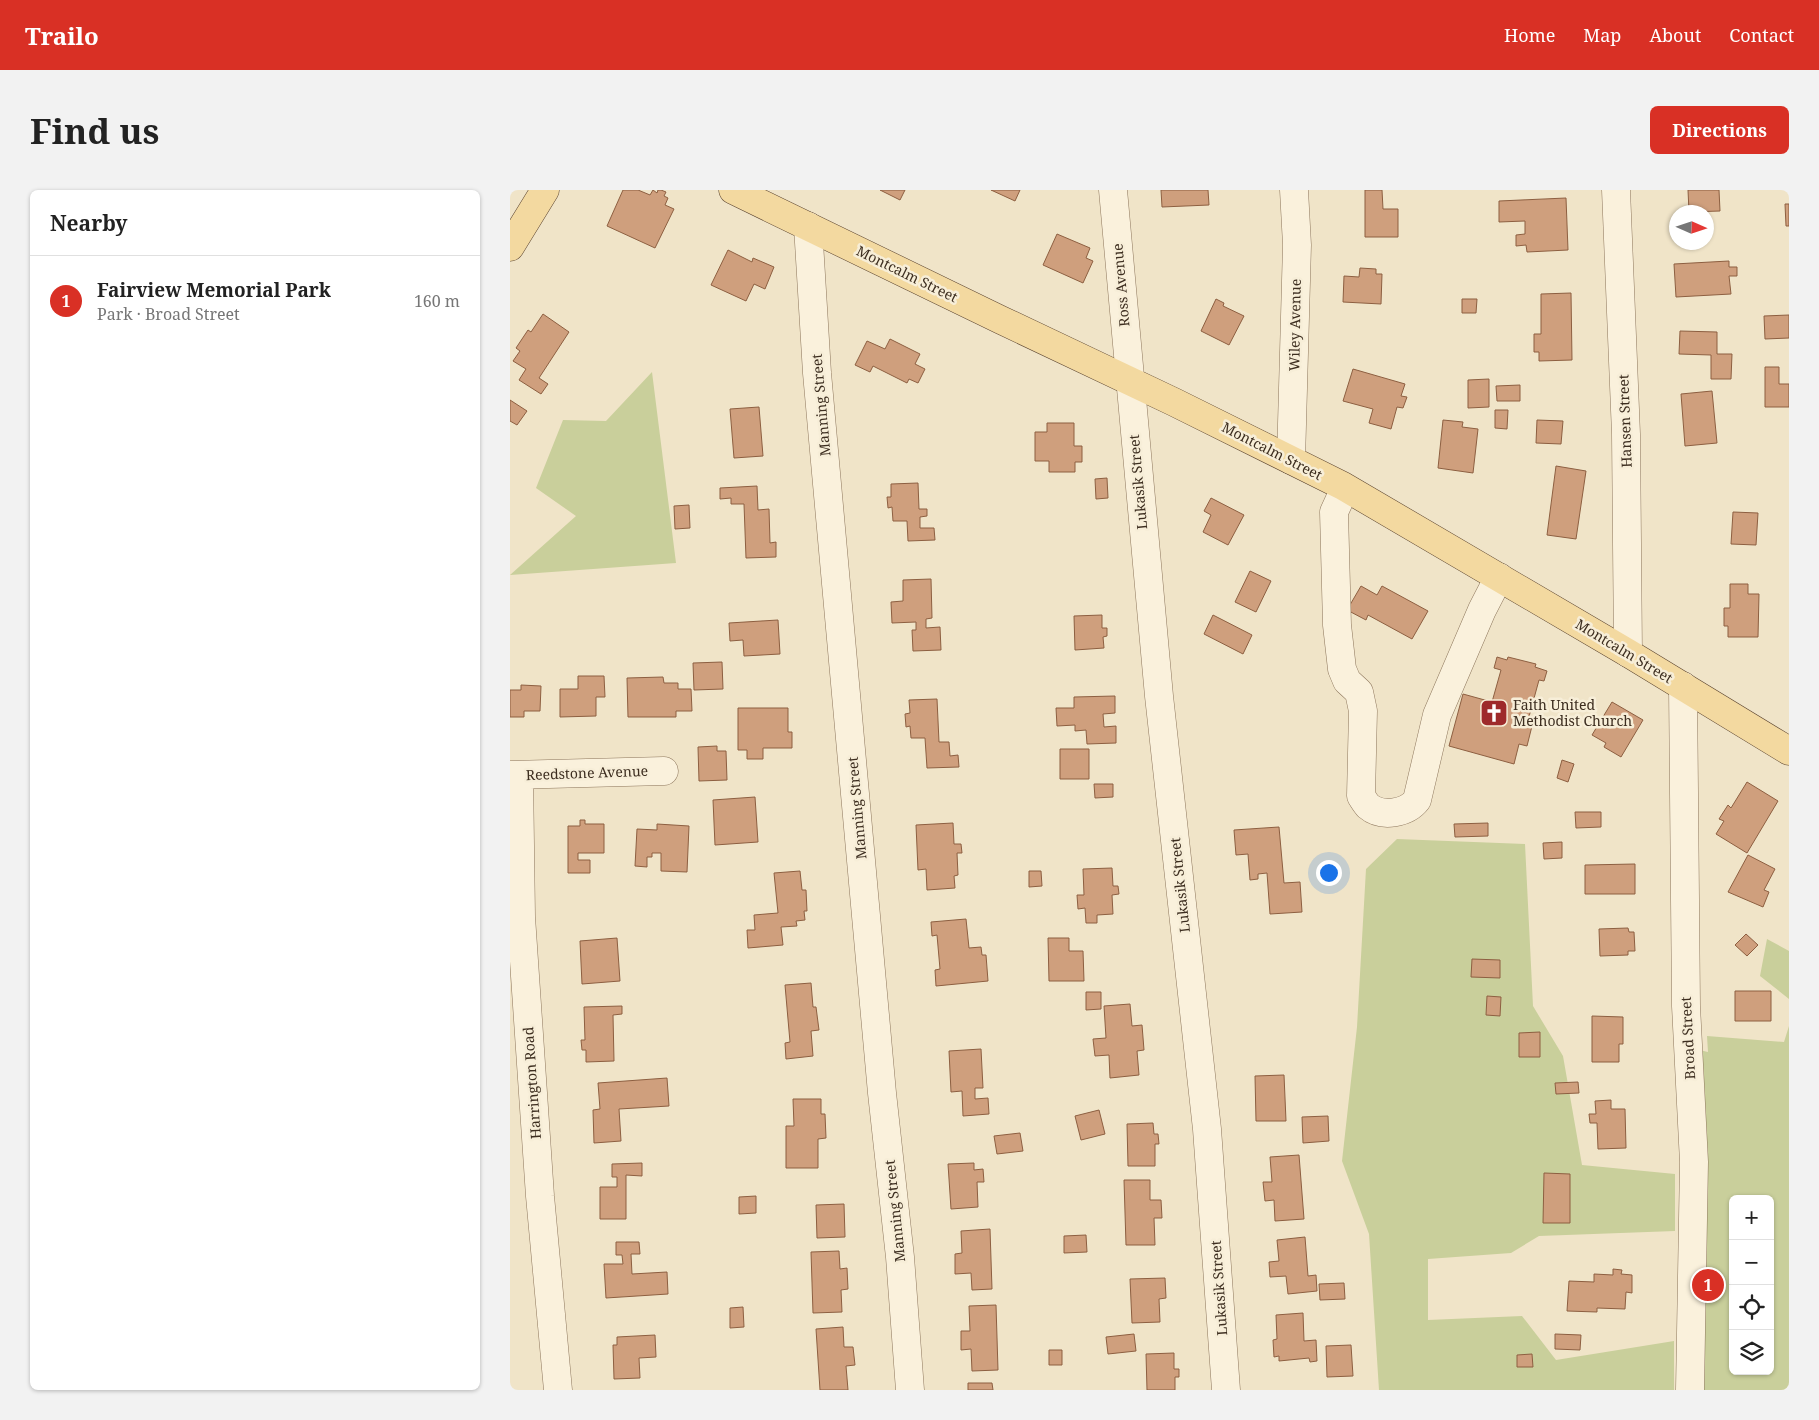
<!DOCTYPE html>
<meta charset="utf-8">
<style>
:root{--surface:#fff;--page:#f2f2f2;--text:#222;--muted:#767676;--line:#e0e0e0;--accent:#d93025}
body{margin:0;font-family:"Noto Serif",serif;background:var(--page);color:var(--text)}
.controls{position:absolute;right:15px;bottom:15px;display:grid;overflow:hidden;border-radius:8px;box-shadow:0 1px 4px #0004}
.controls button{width:45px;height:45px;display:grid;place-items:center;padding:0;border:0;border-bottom:1px solid var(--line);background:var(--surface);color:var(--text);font:25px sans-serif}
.compass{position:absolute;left:1159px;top:15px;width:45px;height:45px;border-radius:50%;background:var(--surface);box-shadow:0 1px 4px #0004;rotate:93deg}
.you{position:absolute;left:818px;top:682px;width:18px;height:18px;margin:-12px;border:4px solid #fff;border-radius:50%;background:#1a73e8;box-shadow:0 0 0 8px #1a73e833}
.badge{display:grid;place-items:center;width:32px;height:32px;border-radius:50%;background:var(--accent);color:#fff;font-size:16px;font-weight:700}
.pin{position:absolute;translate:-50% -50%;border:2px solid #fff;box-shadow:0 1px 5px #0006}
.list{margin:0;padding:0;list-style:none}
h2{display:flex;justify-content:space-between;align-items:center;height:65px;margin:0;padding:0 20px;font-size:21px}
h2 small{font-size:16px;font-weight:400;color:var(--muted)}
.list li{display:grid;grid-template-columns:32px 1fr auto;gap:15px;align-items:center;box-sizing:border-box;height:90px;padding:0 20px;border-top:1px solid var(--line)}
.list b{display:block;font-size:19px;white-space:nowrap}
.list p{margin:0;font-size:16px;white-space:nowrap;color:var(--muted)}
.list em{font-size:16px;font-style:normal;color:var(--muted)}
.icon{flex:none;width:28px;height:28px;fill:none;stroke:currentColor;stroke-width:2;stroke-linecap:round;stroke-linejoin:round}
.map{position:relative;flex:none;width:1279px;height:1200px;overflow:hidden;border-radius:8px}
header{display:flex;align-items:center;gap:30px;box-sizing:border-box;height:70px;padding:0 25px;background:var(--accent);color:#fff}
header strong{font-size:24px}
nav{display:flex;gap:28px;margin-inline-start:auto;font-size:18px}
.intro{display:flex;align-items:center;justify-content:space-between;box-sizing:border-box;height:120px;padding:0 30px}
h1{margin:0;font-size:35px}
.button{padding:12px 22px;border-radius:8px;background:var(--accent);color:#fff;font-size:18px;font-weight:700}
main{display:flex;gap:30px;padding:0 30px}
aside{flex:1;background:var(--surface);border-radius:8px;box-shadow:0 1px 4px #0004}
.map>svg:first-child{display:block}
</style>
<header>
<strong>Trailo</strong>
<nav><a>Home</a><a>Map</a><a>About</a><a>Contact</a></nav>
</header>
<div class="intro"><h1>Find us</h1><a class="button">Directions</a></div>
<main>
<aside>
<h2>Nearby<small></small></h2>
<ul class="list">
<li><span class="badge">1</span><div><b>Fairview Memorial Park</b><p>Park · Broad Street</p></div><em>160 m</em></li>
</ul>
</aside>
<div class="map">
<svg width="1279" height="1200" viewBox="0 0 1279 1200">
<rect width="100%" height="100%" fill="#f0e4c8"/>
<path fill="#c9cf9b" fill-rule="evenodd" d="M 142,182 L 166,373 L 0,385 L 66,326 L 26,298 L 53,230 L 96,231 Z
M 887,649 L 1015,654 L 1023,816 L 1053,866 L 1072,975 L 1165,984 L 1165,1041 L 1029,1046 L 1001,1063 L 918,1069 L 918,1130 L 1012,1126 L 1046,1170 L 1164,1151 L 1164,1200 L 869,1200 L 859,1044 L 832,971 L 847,837 L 856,679 Z
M 1257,749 L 1279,761 L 1279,809 L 1250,786 Z
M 1279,836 L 1279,1200 L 1172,1200 L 1176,857 L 1198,862 L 1197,846 L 1274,852 ZM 1223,1009 L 1260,1009 L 1260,1181 L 1223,1181 Z"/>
<path fill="#cf9f7d" stroke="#8d5f41" d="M 113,0 L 128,0 L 140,5 L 143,0 L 147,3 L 148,0 L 151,0 L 156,2 L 154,6 L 158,8 L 155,15 L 164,19 L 145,58 L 97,36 Z
M 370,0 L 395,0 L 390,10 Z
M 481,0 L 510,0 L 505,11 Z
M 651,0 L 698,0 L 699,15 L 652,17 Z
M 855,0 L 872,0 L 873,19 L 888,19 L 888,47 L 855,47 Z
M 1178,0 L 1209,0 L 1210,21 L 1179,22 Z
M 1056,8 L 1058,60 L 1017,62 L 1016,55 L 1006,56 L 1006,45 L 1015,44 L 1015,31 L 989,32 L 989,11 Z
M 1275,14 L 1279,14 L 1279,36 L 1276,36 Z
M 547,44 L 580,58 L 576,68 L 583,71 L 573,93 L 533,75 Z
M 218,60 L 242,72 L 243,68 L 264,77 L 255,99 L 244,94 L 236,111 L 201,95 Z
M 1219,71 L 1219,77 L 1227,77 L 1227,86 L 1219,86 L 1221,104 L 1166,107 L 1164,74 Z
M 850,78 L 866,79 L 866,84 L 872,84 L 871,114 L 833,112 L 834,86 L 849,87 Z
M 1061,103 L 1062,170 L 1029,171 L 1029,162 L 1024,162 L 1024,144 L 1031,144 L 1031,104 Z
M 706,109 L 714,113 L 713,116 L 734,126 L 719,155 L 691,141 Z
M 952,109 L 967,109 L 966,123 L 952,123 Z
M 33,124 L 59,142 L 29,188 L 38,194 L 31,204 L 9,190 L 16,179 L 3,171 L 10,161 L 6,158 L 18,140 L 21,142 Z
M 1279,125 L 1279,148 L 1255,149 L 1254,126 Z
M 1170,141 L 1207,142 L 1207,164 L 1222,164 L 1221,189 L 1201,189 L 1201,165 L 1169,164 Z
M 380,149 L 410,164 L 405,174 L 415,179 L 408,193 L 399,189 L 397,193 L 363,176 L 360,182 L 345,175 L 357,151 L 375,159 Z
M 1255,177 L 1269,177 L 1269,194 L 1279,194 L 1279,217 L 1255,217 Z
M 843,179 L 895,194 L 891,206 L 897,207 L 893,218 L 887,217 L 881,239 L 859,233 L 863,219 L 833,211 Z
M 979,189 L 979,217 L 958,218 L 958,190 Z
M 1010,195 L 1010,211 L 987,211 L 986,196 Z
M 1202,201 L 1207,253 L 1175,256 L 1171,204 Z
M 0,210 L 17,221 L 7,235 L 0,231 Z
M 249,217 L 253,266 L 224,268 L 220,219 Z
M 985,220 L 998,220 L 997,239 L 985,238 Z
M 933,230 L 953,232 L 952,237 L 968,239 L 963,283 L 928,278 Z
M 1027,230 L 1053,231 L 1051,254 L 1026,253 Z
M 537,233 L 564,233 L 564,256 L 572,256 L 572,272 L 565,272 L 565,282 L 539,282 L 539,271 L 525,271 L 525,242 L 537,242 Z
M 1046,276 L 1076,281 L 1066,349 L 1037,345 Z
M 597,288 L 598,308 L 586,309 L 585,289 Z
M 408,293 L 409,319 L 417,319 L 417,326 L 410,327 L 410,338 L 424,338 L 425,350 L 398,351 L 397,331 L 383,331 L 382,317 L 378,318 L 377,307 L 381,307 L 381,294 Z
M 247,296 L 248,320 L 259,319 L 260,353 L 266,352 L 266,367 L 236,368 L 234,314 L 221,314 L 221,308 L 210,309 L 210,298 Z
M 701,308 L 734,325 L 718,355 L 693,342 L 701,325 L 694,321 Z
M 179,315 L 180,338 L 165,339 L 164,316 Z
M 1223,322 L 1248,323 L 1246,355 L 1221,354 Z
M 740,381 L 761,391 L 746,422 L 725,412 Z
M 421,389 L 422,428 L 416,429 L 416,438 L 430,437 L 431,460 L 403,461 L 402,440 L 406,440 L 406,432 L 382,433 L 381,412 L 393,411 L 393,390 Z
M 1220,394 L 1238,394 L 1238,404 L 1249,404 L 1248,447 L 1218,447 L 1218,436 L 1214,436 L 1214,418 L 1220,418 Z
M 851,396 L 867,405 L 872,396 L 918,421 L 902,449 L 858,425 L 856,430 L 837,420 Z
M 592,425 L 592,438 L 597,438 L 597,446 L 593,447 L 594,458 L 565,460 L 564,426 Z
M 703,425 L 742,445 L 733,464 L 694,444 Z
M 268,430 L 270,464 L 234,466 L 233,450 L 220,451 L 219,433 Z
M 987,467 L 997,470 L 998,467 L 1026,474 L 1025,477 L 1037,481 L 1034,491 L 1029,490 L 1017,534 L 1022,536 L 1017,556 L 1009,554 L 1004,574 L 939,556 L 953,504 L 982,512 L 991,480 L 984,478 Z
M 212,472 L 213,499 L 184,500 L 183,473 Z
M 68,486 L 94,486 L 95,507 L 86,507 L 86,526 L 50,527 L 50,499 L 68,499 Z
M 153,487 L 154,493 L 168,493 L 168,499 L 181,499 L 182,521 L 166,521 L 166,527 L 118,527 L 117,488 Z
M 11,495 L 31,496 L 30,521 L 14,521 L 14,527 L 0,527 L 0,500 L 11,500 Z
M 605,506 L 605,523 L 593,524 L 594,537 L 606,536 L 606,553 L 577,554 L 576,540 L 565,541 L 565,535 L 547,536 L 546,518 L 564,518 L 564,507 Z
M 427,509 L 429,552 L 439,552 L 440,566 L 448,565 L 449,577 L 417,578 L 415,548 L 401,548 L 400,536 L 396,537 L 395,524 L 400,523 L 399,510 Z
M 1102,512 L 1133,530 L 1111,567 L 1094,557 L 1096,553 L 1082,545 Z
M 228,518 L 278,518 L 278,542 L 282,542 L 282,558 L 253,558 L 253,569 L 237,569 L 237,560 L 228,560 Z
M 207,556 L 207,561 L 216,561 L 217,590 L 189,591 L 188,557 Z
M 550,559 L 579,559 L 579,589 L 550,589 Z
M 1052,570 L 1064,574 L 1058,592 L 1047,588 Z
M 1237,592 L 1268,611 L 1237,663 L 1206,644 L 1214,631 L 1209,629 L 1218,615 L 1221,618 Z
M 584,594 L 603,594 L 603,607 L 585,608 Z
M 245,607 L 248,652 L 205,655 L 203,610 Z
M 1065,622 L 1091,622 L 1091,637 L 1066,638 Z
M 70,630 L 75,630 L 75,634 L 94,634 L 94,663 L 68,663 L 68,670 L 80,670 L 80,683 L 58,683 L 58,636 L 70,636 Z
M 443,633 L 444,654 L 451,654 L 452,663 L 447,663 L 448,685 L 444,686 L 445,698 L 417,700 L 416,679 L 408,680 L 406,635 Z
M 978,633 L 978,646 L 945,647 L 944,634 Z
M 147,634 L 179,636 L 177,682 L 151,681 L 151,663 L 142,663 L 142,667 L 137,667 L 137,677 L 125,676 L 127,639 L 147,640 Z
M 769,637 L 774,693 L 790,692 L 792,722 L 760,724 L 757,683 L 748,684 L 748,689 L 740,690 L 738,664 L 726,665 L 724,640 Z
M 1052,652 L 1052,668 L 1034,669 L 1033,653 Z
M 1238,665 L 1265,679 L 1254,700 L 1259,702 L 1253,717 L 1218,702 Z
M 1125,674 L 1125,704 L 1075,704 L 1075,675 Z
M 602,678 L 603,696 L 608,696 L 609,704 L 602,705 L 603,724 L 587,725 L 587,733 L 576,733 L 575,718 L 568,719 L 567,705 L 574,705 L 573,679 Z
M 290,681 L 292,700 L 296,700 L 297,721 L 294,721 L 295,730 L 286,731 L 287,736 L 271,737 L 273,755 L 238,758 L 237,740 L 245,740 L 244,725 L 268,723 L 264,683 Z
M 519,681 L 531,681 L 532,696 L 519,697 Z
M 456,729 L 459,758 L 471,757 L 472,765 L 476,765 L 478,791 L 426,796 L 425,780 L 430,779 L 427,745 L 422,746 L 421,732 Z
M 1118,738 L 1119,742 L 1124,742 L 1125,761 L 1118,761 L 1118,765 L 1090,766 L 1089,739 Z
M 1236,744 L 1248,755 L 1237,766 L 1225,755 Z
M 107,748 L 110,791 L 72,794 L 70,751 Z
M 538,748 L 559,748 L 559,761 L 573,761 L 574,791 L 539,791 Z
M 962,769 L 990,770 L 990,788 L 961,787 Z
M 301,793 L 303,817 L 306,817 L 309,840 L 301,841 L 303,866 L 276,869 L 275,853 L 280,852 L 275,795 Z
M 1225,801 L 1261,801 L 1261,831 L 1225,831 Z
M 576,802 L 591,802 L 591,819 L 576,820 Z
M 977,806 L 991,807 L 990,826 L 976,825 Z
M 620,814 L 622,836 L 632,835 L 634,860 L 627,861 L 629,885 L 600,888 L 599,865 L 585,866 L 583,849 L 596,848 L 594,816 Z
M 112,816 L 112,824 L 103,825 L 104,871 L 76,872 L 76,860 L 72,860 L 71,850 L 75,850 L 74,817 Z
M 1082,826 L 1113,827 L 1113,854 L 1109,854 L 1109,872 L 1082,872 Z
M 1030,842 L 1030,867 L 1009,867 L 1009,843 Z
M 471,859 L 473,898 L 465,898 L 465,909 L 478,908 L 479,924 L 453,926 L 452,901 L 441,902 L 439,861 Z
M 774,885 L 776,931 L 746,931 L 745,886 Z
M 157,888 L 159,916 L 109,919 L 111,951 L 84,953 L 83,920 L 90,919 L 88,893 Z
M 1068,892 L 1069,903 L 1046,904 L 1045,893 Z
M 283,909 L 311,909 L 311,924 L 315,924 L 316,948 L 308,949 L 308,978 L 276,978 L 276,936 L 284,936 Z
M 1101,910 L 1101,919 L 1115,919 L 1116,958 L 1088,959 L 1087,933 L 1080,933 L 1079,924 L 1086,924 L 1085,911 Z
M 589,920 L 595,944 L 571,950 L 565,926 Z
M 818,926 L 819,951 L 793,953 L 792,927 Z
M 643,933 L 644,944 L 648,944 L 649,954 L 645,954 L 645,976 L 618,976 L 617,934 Z
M 510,943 L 513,961 L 487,964 L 484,946 Z
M 789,965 L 794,1029 L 765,1031 L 764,1010 L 755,1011 L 753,992 L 762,992 L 760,967 Z
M 132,973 L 132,986 L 116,985 L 116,1029 L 90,1029 L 90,997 L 107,997 L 107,987 L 102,987 L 102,974 Z
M 464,973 L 464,980 L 473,979 L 474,992 L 467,992 L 468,1017 L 441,1019 L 438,974 Z
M 1034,983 L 1060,984 L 1060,1033 L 1033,1033 Z
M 614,990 L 640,990 L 640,1010 L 651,1010 L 652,1028 L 644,1028 L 645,1055 L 616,1055 Z
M 246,1006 L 246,1023 L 229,1024 L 229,1007 Z
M 334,1014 L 335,1047 L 307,1048 L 306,1015 Z
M 480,1039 L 482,1099 L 462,1100 L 461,1083 L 445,1084 L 445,1064 L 452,1063 L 451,1041 Z
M 576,1045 L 577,1062 L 554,1063 L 554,1046 Z
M 795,1047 L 798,1086 L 806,1085 L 807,1101 L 778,1104 L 776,1086 L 760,1087 L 759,1072 L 769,1071 L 767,1050 Z
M 106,1052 L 129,1052 L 130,1064 L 121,1064 L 122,1084 L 157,1082 L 158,1104 L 96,1108 L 94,1074 L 113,1074 L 112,1065 L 106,1065 Z
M 329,1061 L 330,1079 L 337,1078 L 338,1099 L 331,1100 L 332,1122 L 303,1123 L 301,1062 Z
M 1103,1079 L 1112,1080 L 1111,1084 L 1122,1085 L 1122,1103 L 1116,1102 L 1115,1119 L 1087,1118 L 1087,1122 L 1057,1121 L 1059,1091 L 1084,1092 L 1084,1084 L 1103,1085 Z
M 655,1088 L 656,1108 L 649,1109 L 650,1132 L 622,1133 L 620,1089 Z
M 834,1093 L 835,1109 L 810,1110 L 809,1094 Z
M 486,1115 L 488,1180 L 462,1181 L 461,1159 L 451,1160 L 451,1141 L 460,1141 L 459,1116 Z
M 233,1117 L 234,1137 L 220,1138 L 220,1118 Z
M 793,1123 L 794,1151 L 806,1150 L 807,1171 L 800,1172 L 799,1168 L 769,1171 L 769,1166 L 764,1167 L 763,1150 L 767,1149 L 766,1125 Z
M 333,1137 L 334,1157 L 343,1157 L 345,1175 L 336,1176 L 338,1200 L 310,1200 L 306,1139 Z
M 624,1144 L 626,1161 L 598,1164 L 596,1147 Z
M 1045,1144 L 1071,1145 L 1070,1160 L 1045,1159 Z
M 145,1145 L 146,1167 L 129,1168 L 130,1188 L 104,1189 L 103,1155 L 107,1155 L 107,1147 Z
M 841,1155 L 843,1186 L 817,1187 L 816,1156 Z
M 539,1160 L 552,1160 L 552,1175 L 539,1175 Z
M 664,1163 L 664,1179 L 669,1179 L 669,1187 L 665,1187 L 665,1200 L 637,1200 L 636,1164 Z
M 1022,1164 L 1023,1177 L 1007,1177 L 1007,1165 Z
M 458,1193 L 482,1193 L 483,1200 L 458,1200 Z"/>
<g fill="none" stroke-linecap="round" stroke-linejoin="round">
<defs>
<path id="minor" d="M 603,0 L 649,506 L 697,939 L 716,1200
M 1106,0 L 1116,244 L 1118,463
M 298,36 L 307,183 L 372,903 L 390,1067 L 400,1200
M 781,270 L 787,55 L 784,0
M 835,298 L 824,322 L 827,435 L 832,479 L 837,491 L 849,502 L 853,521 L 851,606 C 853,609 856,614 858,616 C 872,628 897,623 907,610 L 927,525 L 972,420 L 989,387
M 1173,496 L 1176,816 L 1184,972 L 1180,1200
M 0,585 L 154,581
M 9,585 L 11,727 L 30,1006 L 48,1200"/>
<path id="major" d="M 223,0 L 491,130 L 664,212 L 833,296 L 1118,463 L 1279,561
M 0,57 L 35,0"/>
</defs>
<use href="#minor" stroke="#8d765c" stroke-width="29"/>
<use href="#major" stroke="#5b4430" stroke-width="29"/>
<use href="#minor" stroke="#faf1dc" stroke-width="28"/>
<use href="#major" stroke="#f3d9a0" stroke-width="28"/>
</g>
<defs>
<symbol id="church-square" viewBox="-11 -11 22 22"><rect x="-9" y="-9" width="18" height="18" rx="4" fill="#9e2a2b" stroke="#f7eed8"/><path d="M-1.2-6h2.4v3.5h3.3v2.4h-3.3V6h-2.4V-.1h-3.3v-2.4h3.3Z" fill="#fff"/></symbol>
</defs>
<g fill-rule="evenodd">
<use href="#church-square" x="968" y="507" width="32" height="32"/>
</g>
<g text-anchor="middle" stroke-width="5" stroke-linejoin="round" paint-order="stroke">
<g font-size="14" fill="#3d2e20" stroke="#f7eed8">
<text transform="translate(397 84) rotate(26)" y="5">Montcalm Street</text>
<text transform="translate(611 95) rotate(-95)" y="5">Ross Avenue</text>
<text transform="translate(785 135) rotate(-89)" y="5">Wiley Avenue</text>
<text transform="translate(311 215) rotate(-95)" y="5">Manning Street</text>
<text transform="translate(1115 231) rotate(-92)" y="5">Hansen Street</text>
<text transform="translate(762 261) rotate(27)" y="5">Montcalm Street</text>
<text transform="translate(628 292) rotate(-95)" y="5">Lukasik Street</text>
<text transform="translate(1114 461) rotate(31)" y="5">Montcalm Street</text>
<text transform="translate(77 583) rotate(-2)" y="5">Reedstone Avenue</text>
<text transform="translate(347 618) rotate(-95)" y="5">Manning Street</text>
<text transform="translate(670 695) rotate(-96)" y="5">Lukasik Street</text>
<text transform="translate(1178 848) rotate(-93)" y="5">Broad Street</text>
<text transform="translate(22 893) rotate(-94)" y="5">Harrington Road</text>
<text transform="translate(385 1021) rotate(-96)" y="5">Manning Street</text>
<text transform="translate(709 1098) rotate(-94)" y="5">Lukasik Street</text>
</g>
<g font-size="14" fill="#3d2e20" stroke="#f7eed8" text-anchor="start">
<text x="1003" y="520">Faith United<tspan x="1003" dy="16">Methodist Church</tspan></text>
</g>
</g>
</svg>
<div class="controls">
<button>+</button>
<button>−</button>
<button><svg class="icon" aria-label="locate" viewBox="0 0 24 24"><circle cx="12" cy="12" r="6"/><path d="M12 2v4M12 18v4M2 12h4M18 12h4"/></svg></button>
<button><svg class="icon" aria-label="layers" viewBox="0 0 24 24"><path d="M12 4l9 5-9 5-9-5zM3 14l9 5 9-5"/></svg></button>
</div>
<svg class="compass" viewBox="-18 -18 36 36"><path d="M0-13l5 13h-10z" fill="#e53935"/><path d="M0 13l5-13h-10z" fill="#767676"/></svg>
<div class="you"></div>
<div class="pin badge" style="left:1198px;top:1095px">1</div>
</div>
</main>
